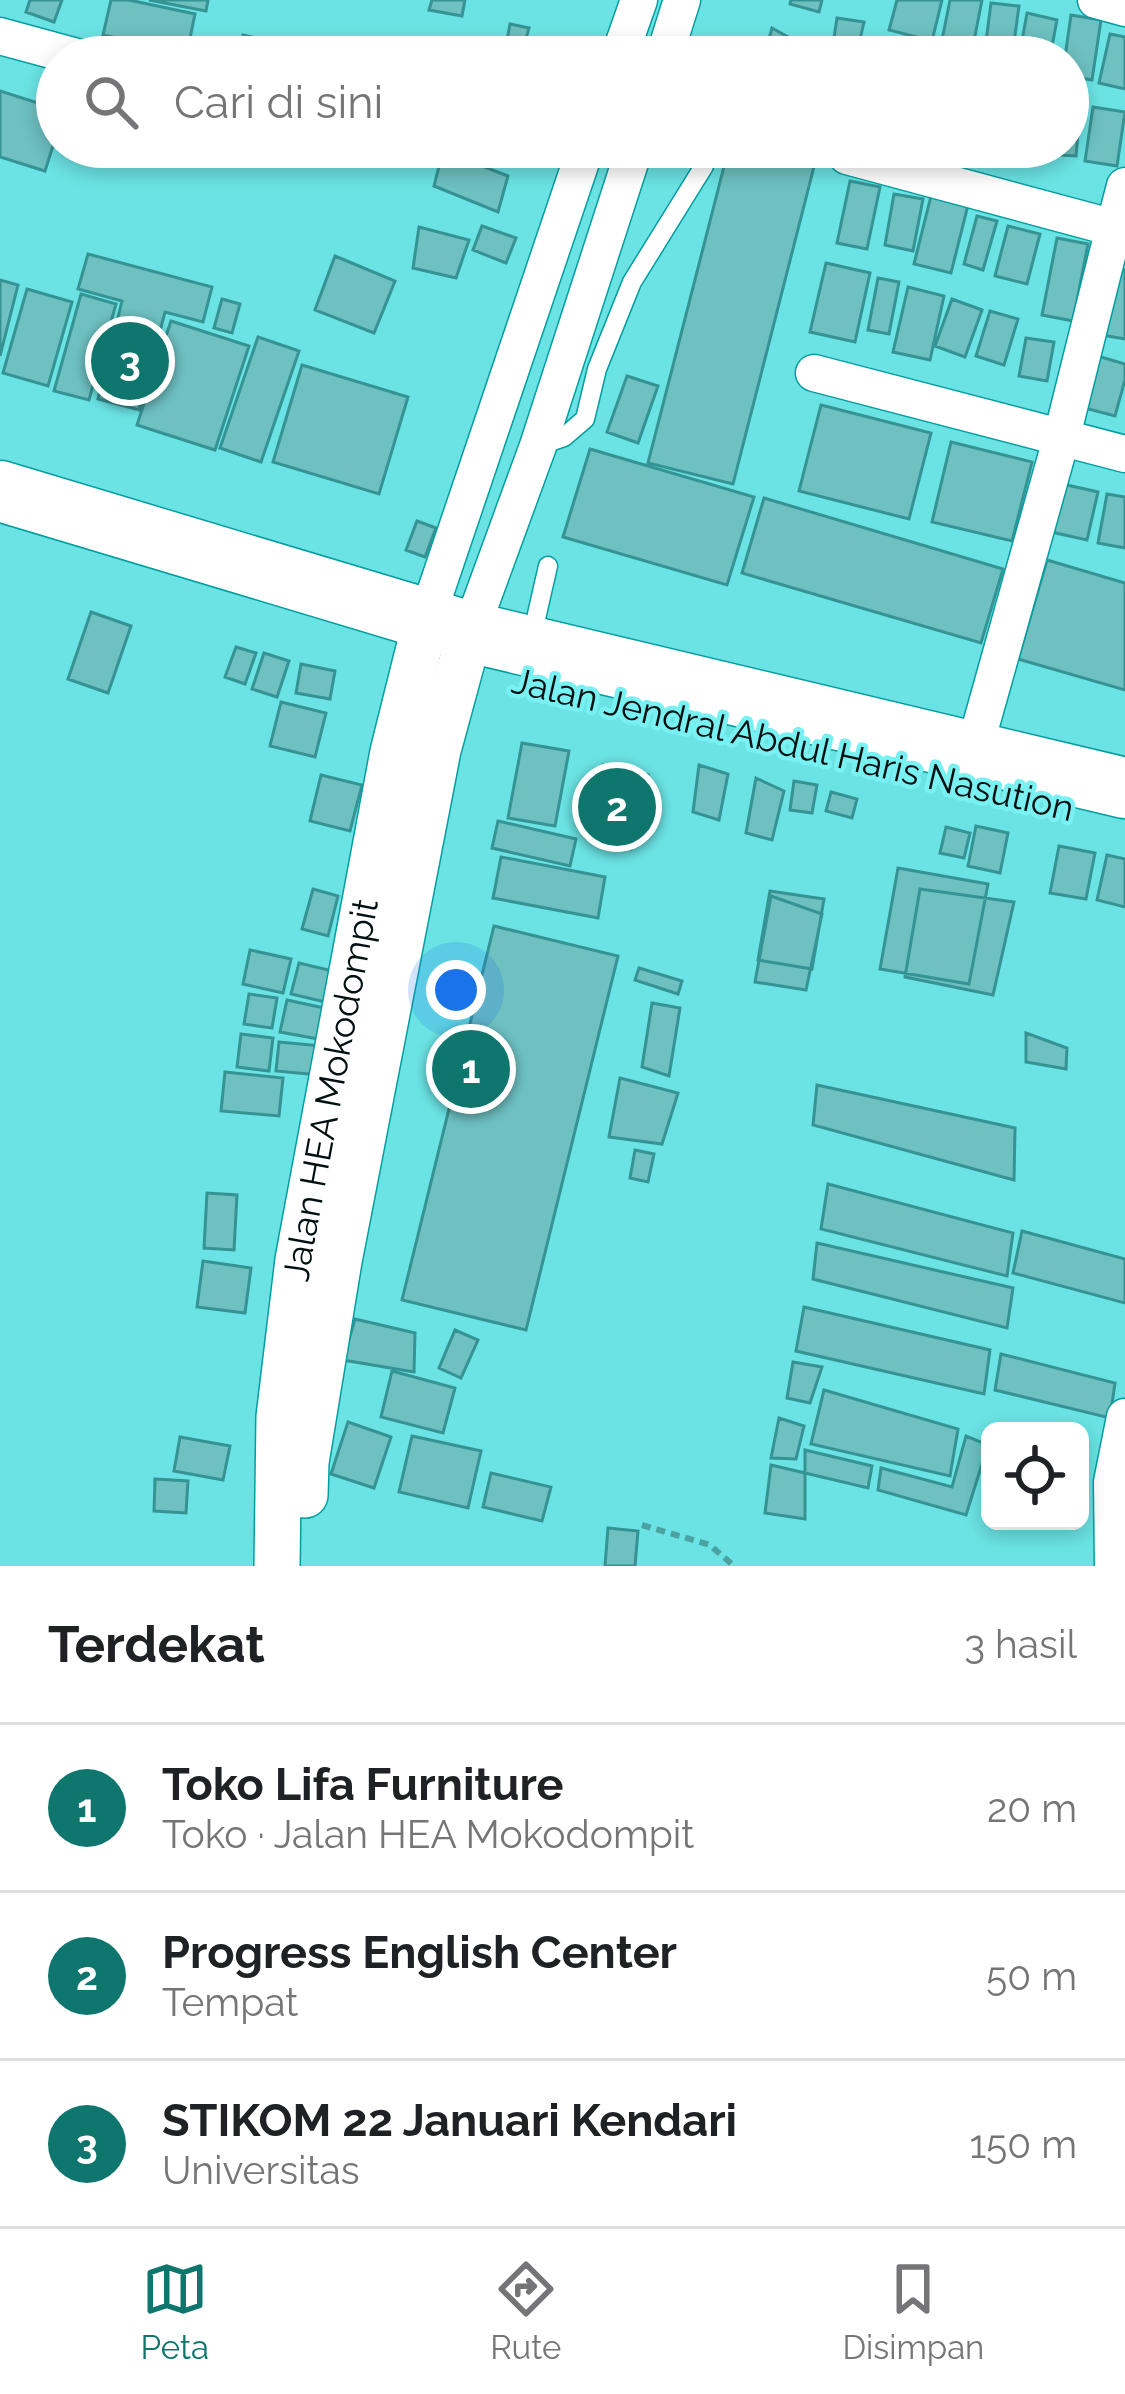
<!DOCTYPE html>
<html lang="id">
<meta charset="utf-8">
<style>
:root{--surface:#fff;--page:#f6f6f6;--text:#202124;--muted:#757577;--line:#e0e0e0;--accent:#0f766e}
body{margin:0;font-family:Raleway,sans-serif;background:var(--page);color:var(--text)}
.controls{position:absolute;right:36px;bottom:36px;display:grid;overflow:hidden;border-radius:18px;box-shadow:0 6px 18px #0003}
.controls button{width:108px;height:108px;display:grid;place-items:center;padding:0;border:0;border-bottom:3px solid var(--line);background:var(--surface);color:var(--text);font:60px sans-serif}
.you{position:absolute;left:456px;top:990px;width:42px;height:42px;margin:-30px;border:9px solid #fff;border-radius:50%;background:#1a73e8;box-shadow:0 0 0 18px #1a73e833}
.badge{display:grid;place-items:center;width:78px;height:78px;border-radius:50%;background:var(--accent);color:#fff;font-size:39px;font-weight:700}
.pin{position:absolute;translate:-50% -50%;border:6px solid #fff;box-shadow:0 3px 12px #0006}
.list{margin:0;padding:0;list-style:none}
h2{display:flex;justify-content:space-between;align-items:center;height:156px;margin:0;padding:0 48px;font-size:51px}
h2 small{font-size:39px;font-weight:400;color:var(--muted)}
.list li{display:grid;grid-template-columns:78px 1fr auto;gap:36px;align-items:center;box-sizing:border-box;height:168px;padding:0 48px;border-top:3px solid var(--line)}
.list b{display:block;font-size:45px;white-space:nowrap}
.list p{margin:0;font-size:39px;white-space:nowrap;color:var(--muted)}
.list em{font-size:39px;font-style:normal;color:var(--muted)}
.icon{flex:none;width:66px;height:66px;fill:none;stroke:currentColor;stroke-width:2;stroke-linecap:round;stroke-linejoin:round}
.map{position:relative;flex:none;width:1125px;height:1566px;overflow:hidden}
.search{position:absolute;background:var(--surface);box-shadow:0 6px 18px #0003;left:36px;right:36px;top:36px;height:132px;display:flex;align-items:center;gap:30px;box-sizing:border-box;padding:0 42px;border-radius:66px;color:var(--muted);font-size:45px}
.sheet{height:660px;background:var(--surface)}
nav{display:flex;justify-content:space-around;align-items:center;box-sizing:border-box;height:168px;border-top:3px solid var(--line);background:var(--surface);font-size:33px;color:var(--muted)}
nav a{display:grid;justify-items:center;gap:6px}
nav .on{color:var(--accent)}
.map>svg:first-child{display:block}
</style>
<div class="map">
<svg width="1125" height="1566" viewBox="0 0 1125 1566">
<rect width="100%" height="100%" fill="#6be3e4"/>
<path fill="#6ec0c1" stroke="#369394" stroke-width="3" d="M 30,0 L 62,0 L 54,22 L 26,12 Z
M 111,0 L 129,0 L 195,14 L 187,53 L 103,35 Z
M 149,0 L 208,0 L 206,11 Z
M 432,0 L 465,0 L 462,16 L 429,10 Z
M 791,0 L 822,0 L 819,12 L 790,4 Z
M 897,0 L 942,0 L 932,41 L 889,30 Z
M 950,0 L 982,0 L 973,46 L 942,40 Z
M 991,3 L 1019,6 L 1012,57 L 984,57 Z
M 1027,13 L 1057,20 L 1050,57 L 1019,57 Z
M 1071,15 L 1101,20 L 1092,80 L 1068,76 L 1068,57 L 1065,57 Z
M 837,18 L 864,22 L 856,57 L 831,57 Z
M 510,24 L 529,28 L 521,57 L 504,57 Z
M 772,28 L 797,42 L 793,57 L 764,57 Z
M 1110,34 L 1125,37 L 1125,89 L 1099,83 Z
M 243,35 L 312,51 L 311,57 L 238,57 Z
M 887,48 L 919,56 L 919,57 L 885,57 Z
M 0,91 L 57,109 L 57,133 L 45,171 L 0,157 Z
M 1068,99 L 1081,100 L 1076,156 L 1043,154 L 1044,147 L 1068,147 Z
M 1093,107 L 1125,112 L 1117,166 L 1085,161 Z
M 729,147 L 819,147 L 733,484 L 648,463 Z
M 443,151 L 508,176 L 498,212 L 434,186 Z
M 850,181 L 880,187 L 867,249 L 837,243 Z
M 932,192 L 969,201 L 951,273 L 914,264 Z
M 894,194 L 923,199 L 913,251 L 885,245 Z
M 977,216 L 997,221 L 983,270 L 964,264 Z
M 482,226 L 516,238 L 506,263 L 473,250 Z
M 1008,226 L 1040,234 L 1027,284 L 995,276 Z
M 419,227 L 469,240 L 456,278 L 413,268 Z
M 1057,238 L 1088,244 L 1073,321 L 1042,315 Z
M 88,254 L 212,287 L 203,322 L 165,312 L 139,410 L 98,399 L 122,301 L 78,289 Z
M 335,256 L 395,281 L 374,333 L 315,310 Z
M 826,263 L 870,273 L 855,342 L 810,332 Z
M 1114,269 L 1125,270 L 1125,339 L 1102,335 Z
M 878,278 L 899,282 L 889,334 L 868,330 Z
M 0,280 L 18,285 L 0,356 Z
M 908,287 L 944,296 L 930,360 L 893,352 Z
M 27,289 L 72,302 L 48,386 L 3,373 Z
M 81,294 L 116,304 L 89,400 L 54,391 Z
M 222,299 L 240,304 L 232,333 L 214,328 Z
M 952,299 L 982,310 L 965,357 L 935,346 Z
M 990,311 L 1018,319 L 1004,365 L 976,356 Z
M 171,321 L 249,346 L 215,450 L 137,425 Z
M 258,337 L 299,351 L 261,462 L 220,448 Z
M 1026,338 L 1054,342 L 1047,381 L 1019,376 Z
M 1091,354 L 1125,364 L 1125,380 L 1115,416 L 1077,406 Z
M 302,365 L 408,397 L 379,494 L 273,462 Z
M 627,376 L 658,386 L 638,443 L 607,432 Z
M 821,405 L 931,433 L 909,519 L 799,491 Z
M 951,442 L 1032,462 L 1012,541 L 932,522 Z
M 590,449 L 754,497 L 727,585 L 563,537 Z
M 1058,483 L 1098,492 L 1087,540 L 1047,531 Z
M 1107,494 L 1125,497 L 1125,548 L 1098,543 Z
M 764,498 L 1003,569 L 981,643 L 742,573 Z
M 417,521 L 436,528 L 425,557 L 406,550 Z
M 1047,560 L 1125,583 L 1125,690 L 1018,659 Z
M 91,612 L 131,626 L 108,693 L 68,679 Z
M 236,647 L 256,653 L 245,684 L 225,677 Z
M 264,653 L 289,661 L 277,697 L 252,689 Z
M 301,664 L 335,671 L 330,699 L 296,693 Z
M 281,702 L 326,713 L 315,757 L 270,746 Z
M 522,743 L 569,751 L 555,826 L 508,818 Z
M 603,765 L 648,775 L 631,849 L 586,838 Z
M 699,765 L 728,774 L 719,820 L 693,812 Z
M 321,775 L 362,785 L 350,831 L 310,821 Z
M 756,778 L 784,791 L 772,840 L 746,833 Z
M 794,781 L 817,785 L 812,813 L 790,810 Z
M 831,792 L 857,799 L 852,818 L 826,811 Z
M 498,821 L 576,839 L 570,866 L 492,848 Z
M 976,826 L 1008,833 L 1000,873 L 968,866 Z
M 946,827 L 970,833 L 964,858 L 940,853 Z
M 1059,846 L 1095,853 L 1086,899 L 1050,893 Z
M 1107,855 L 1125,859 L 1125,907 L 1097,900 Z
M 501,857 L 605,877 L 598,918 L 493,898 Z
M 898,868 L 988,884 L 969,984 L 880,969 Z
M 313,889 L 338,896 L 328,936 L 302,929 Z
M 920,889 L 1014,902 L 993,995 L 905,977 Z
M 770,891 L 824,899 L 812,969 L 758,960 Z
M 771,896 L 822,914 L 806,990 L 755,982 Z
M 494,926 L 618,956 L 526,1330 L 402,1300 Z
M 250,950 L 291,959 L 283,993 L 243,984 Z
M 299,963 L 333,971 L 325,1002 L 291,994 Z
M 639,968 L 682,981 L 678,994 L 635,980 Z
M 249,994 L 277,998 L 272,1028 L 244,1024 Z
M 287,1000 L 324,1008 L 318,1039 L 280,1032 Z
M 652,1003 L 680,1008 L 669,1076 L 642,1067 Z
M 1026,1033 L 1067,1048 L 1066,1069 L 1026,1062 Z
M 241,1034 L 273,1038 L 269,1071 L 237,1067 Z
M 279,1042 L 322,1046 L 320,1075 L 276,1071 Z
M 225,1072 L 283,1078 L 279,1116 L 221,1111 Z
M 620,1078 L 678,1093 L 662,1144 L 609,1137 Z
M 817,1085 L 1015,1128 L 1014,1180 L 813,1125 Z
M 635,1150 L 654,1154 L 648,1182 L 630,1178 Z
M 828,1184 L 1013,1233 L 1007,1276 L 821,1229 Z
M 207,1193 L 237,1195 L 234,1250 L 204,1248 Z
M 1022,1231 L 1125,1259 L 1125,1303 L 1013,1273 Z
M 817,1243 L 1013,1288 L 1007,1328 L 813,1279 Z
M 203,1261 L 251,1268 L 245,1313 L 197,1307 Z
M 804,1307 L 990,1350 L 984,1394 L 796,1351 Z
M 355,1319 L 415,1333 L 414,1372 L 343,1360 Z
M 455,1330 L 478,1340 L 461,1378 L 439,1368 Z
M 1001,1354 L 1115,1383 L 1110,1418 L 995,1390 Z
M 793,1362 L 822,1367 L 810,1403 L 787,1398 Z
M 392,1371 L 455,1388 L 443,1433 L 381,1417 Z
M 824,1390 L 958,1429 L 950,1476 L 811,1444 Z
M 779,1418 L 804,1426 L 796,1459 L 771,1458 Z
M 348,1422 L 391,1437 L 374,1488 L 331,1474 Z
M 412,1436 L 481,1451 L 468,1508 L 399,1492 Z
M 966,1436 L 988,1445 L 966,1515 L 878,1490 L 881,1468 L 952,1487 Z
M 180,1437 L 230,1446 L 223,1480 L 174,1471 Z
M 805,1450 L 872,1466 L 868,1488 L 805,1473 Z
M 771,1465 L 805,1473 L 805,1519 L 765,1513 Z
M 491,1473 L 551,1487 L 542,1521 L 483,1507 Z
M 155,1479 L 188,1481 L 186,1513 L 154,1511 Z
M 608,1528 L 638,1531 L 635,1566 L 605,1566 Z"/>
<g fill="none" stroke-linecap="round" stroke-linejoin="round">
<defs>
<path id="service" d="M 538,446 L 564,437 L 585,419 L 597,369 L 632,282 L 704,166
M 532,636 L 548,566"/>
<path id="minor" d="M 1096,0 L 1125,8
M 0,36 L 77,57
M 619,57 L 639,0
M 664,57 L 682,0
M 847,156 L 1114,228 L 1125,186
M 814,373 L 1125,454
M 426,620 L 586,147
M 470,632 L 538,446 L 635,147
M 974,750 L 1062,436 L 1114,228 L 1125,231
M 1113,1566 L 1112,1482 L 1125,1417"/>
<g id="tertiary">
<path d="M 305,1495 L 306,1462 L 339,1261 L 438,750 L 470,632"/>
<path id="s1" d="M 277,1566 L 279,1417 L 298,1260 L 393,752 L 426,620"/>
</g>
<path id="trunk" d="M 0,491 L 470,632 L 1125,788"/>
</defs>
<use href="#service" stroke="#049ea0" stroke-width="21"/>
<use href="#minor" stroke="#049ea0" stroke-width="39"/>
<use href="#tertiary" stroke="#049ea0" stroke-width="48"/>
<use href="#trunk" stroke="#049ea0" stroke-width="63"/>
<path stroke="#4aa2a3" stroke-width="6" stroke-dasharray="9 6" stroke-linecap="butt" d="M 642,1525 L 710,1545 L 734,1566"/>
<use href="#service" stroke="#fff" stroke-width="18"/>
<use href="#minor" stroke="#fff" stroke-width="36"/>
<use href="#tertiary" stroke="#fff" stroke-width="45"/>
<use href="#trunk" stroke="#fff" stroke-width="60"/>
</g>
<g text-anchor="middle" stroke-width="9" stroke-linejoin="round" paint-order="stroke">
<g font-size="36" fill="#001011" stroke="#79f0f1">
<text transform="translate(793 744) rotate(13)" y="13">Jalan Jendral Abdul Haris Nasution</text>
<text dy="13" stroke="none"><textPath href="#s1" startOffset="480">Jalan HEA Mokodompit</textPath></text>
</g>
</g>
</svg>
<div class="controls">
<button><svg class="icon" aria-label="locate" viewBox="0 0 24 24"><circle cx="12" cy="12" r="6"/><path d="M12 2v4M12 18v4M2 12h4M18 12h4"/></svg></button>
</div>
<div class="you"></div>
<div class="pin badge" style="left:471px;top:1069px">1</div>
<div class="pin badge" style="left:617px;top:807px">2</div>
<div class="pin badge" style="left:130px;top:361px">3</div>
<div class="search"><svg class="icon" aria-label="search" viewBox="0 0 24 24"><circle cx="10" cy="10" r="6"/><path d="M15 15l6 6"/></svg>Cari di sini</div>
</div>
<section class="sheet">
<h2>Terdekat<small>3 hasil</small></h2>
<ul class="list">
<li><span class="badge">1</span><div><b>Toko Lifa Furniture</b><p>Toko · Jalan HEA Mokodompit</p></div><em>20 m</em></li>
<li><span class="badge">2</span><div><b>Progress English Center</b><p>Tempat</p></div><em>50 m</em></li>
<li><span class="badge">3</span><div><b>STIKOM 22 Januari Kendari</b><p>Universitas</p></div><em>150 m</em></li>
</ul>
</section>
<nav>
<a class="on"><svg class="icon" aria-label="map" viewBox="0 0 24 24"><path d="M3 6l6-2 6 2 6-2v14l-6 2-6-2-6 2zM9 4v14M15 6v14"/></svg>Peta</a>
<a><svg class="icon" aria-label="directions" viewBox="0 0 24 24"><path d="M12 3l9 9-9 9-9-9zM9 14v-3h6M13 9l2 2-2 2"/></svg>Rute</a>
<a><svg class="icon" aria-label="saved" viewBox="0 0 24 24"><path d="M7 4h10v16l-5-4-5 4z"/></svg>Disimpan</a>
</nav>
